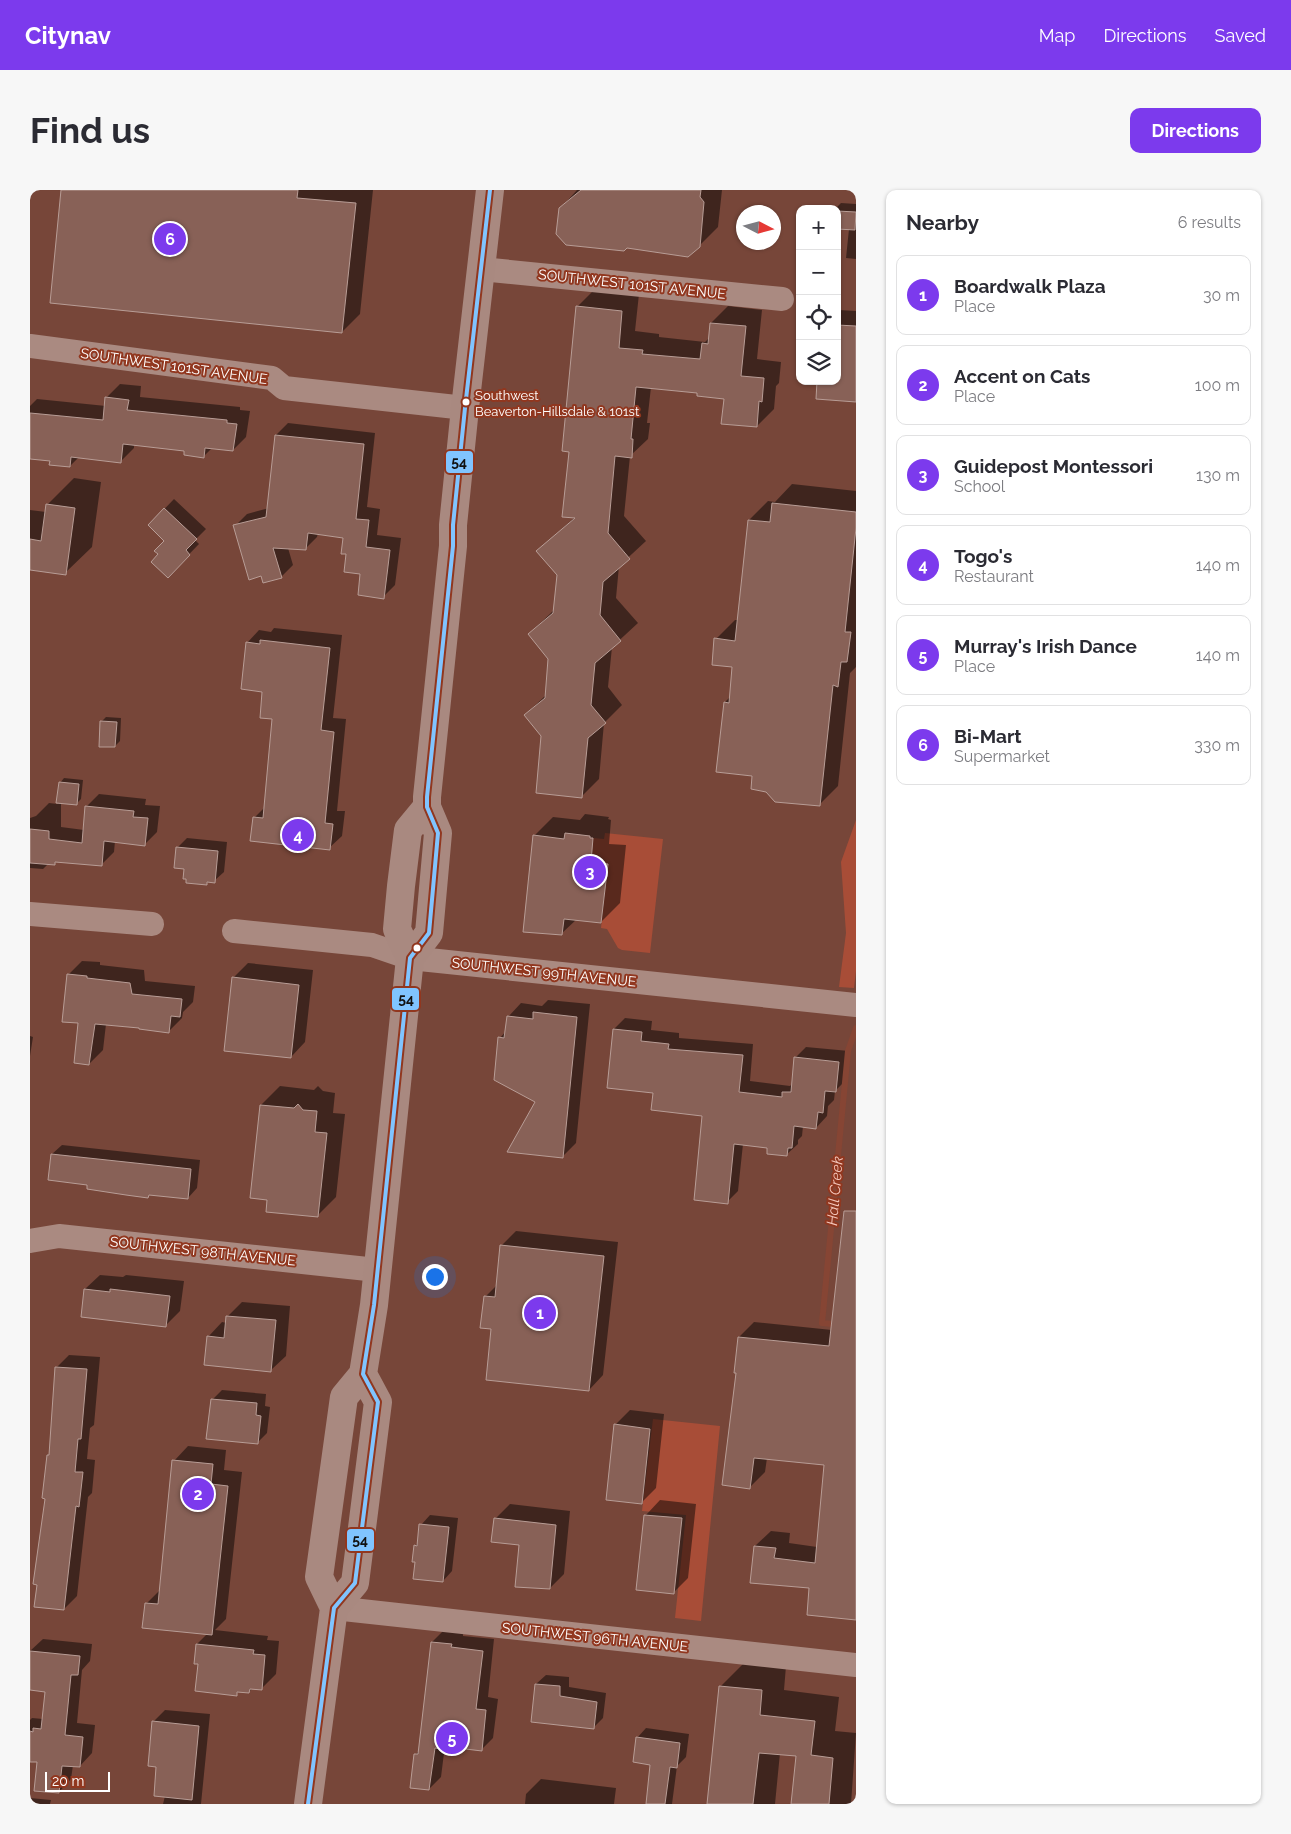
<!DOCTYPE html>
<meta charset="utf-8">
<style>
:root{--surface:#fff;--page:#f7f7f7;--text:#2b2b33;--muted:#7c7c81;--line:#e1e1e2;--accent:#7c3aed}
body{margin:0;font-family:Raleway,sans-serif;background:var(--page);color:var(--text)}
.controls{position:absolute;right:15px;top:15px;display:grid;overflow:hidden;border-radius:10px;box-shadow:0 1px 4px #0004}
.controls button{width:45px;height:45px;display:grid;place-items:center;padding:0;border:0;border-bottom:1px solid var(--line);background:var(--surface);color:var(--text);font:25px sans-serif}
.compass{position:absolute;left:706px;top:15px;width:45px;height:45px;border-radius:50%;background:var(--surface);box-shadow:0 1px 4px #0004;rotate:96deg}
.scale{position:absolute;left:15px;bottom:12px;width:65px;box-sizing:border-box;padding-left:5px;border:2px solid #fff;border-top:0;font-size:14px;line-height:18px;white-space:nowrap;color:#fff;-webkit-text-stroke:4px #91371f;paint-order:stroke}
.you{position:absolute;left:404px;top:1086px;width:18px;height:18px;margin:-12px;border:4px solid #fff;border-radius:50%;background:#1a73e8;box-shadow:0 0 0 8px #1a73e833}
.badge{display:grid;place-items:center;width:32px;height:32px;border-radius:50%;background:var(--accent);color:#fff;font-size:16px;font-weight:700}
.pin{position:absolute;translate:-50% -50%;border:2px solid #fff;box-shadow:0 1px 5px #0006}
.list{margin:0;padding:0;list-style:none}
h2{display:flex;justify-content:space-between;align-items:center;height:65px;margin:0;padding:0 20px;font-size:21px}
h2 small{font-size:16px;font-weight:400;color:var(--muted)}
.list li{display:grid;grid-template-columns:32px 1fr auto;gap:15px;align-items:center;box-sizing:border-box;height:80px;margin:0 10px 10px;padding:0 10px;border:1px solid var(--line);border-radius:10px}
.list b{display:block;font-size:19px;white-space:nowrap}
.list p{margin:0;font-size:16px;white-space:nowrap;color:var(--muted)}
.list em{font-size:16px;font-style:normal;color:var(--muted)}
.icon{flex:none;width:28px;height:28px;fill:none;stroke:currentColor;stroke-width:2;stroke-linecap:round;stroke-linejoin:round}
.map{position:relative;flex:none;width:826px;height:1614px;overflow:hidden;border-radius:10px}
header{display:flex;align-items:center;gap:30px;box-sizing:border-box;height:70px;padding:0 25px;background:var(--accent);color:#fff}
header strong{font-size:24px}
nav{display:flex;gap:28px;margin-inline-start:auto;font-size:18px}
.intro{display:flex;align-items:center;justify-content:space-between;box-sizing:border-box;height:120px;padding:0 30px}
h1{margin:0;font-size:35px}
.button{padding:12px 22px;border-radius:10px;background:var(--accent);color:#fff;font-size:18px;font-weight:700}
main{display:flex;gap:30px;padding:0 30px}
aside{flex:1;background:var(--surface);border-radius:10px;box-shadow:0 1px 4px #0004}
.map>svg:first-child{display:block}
</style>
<header>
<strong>Citynav</strong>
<nav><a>Map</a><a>Directions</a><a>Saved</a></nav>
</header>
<div class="intro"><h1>Find us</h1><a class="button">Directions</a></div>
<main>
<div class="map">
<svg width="826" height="1614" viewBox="0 0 826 1614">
<rect width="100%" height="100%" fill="#774639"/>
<path fill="#a84d37" d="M 826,630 L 826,781 L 824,798 L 809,797 L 816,743 L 811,672 Z
M 575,643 L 633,649 L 620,763 L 592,760 L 588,758 L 577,739 L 571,738 L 578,674 L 561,672 L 563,648 L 574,649 Z
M 623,1229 L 690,1236 L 671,1431 L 645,1428 L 656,1325 L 612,1321 Z"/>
<path fill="#0007" d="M 32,0 L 343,0 L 330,124 L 312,142 Z
M 547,0 L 692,0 L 688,37 L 669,56 L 530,19 Z
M 811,13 L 826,14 L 826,69 L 816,68 L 819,39 L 807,38 L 807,19 L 805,19 Z
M 564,100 L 609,104 L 605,141 L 629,144 L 629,147 L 675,152 L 680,147 L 681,133 L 698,116 L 732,120 L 727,169 L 751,172 L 749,193 L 746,196 L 744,219 L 727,236 L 695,208 L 669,202 L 621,197 L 617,233 L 620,233 L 618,249 L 600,266 L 594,326 L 616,351 L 589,376 L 586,408 L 608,433 L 582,457 L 578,497 L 592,515 L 574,533 L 569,589 L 552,606 L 512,546 L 495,525 L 516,505 L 520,469 L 499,444 L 524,420 L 528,385 L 508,361 L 545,327 L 540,261 L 547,117 Z
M 809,120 L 826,121 L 826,211 L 807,191 L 807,121 Z
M 90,194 L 111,196 L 110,207 L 210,217 L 210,220 L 220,221 L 216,247 L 203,260 L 183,257 L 174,266 L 156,260 L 104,254 L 104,258 L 90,272 L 49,267 L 40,276 L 21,269 L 0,267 L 0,216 L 7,209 L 76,216 L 77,207 Z
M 258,233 L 345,243 L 337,317 L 350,319 L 347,345 L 371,348 L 365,395 L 353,407 L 318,363 L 314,347 L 288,343 L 287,347 L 275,359 L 258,358 L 263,375 L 251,387 L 205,336 L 217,324 L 239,318 L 246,245 Z
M 44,288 L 71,292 L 62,357 L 35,383 L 0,378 L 0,320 L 16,322 L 17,315 Z
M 762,294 L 826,301 L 826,477 L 820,483 L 808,596 L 789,615 L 724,584 L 695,512 L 700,507 L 704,476 L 686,449 L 705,430 L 708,430 L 719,330 L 738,311 L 745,312 Z
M 144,309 L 176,339 L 165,350 L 169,354 L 138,386 L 130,364 L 136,351 L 120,334 Z
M 244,438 L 312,445 L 303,528 L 316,529 L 307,621 L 315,621 L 312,646 L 299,658 L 224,628 L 235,617 L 243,528 L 217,453 L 229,440 L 241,442 Z
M 76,527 L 91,528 L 90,551 L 85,556 L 71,532 Z
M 34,588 L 53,590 L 51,609 L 46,614 L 31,612 L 31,637 L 54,640 L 57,616 L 69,604 L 116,609 L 115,615 L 130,616 L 127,642 L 115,654 L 85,651 L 84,662 L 71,675 L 27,671 L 24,674 L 19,673 L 13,679 L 0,678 L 0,628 L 6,626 L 19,613 L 28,614 L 30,593 Z
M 555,624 L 579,627 L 578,629 L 581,630 L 579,654 L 596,655 L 590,713 L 571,732 L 547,729 L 531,744 L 504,646 L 523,627 L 550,630 Z
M 157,648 L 197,652 L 194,682 L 184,691 L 180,691 L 176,694 L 155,678 L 147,658 Z
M 52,771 L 70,772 L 70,775 L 114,780 L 115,791 L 165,796 L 163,812 L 153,822 L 152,828 L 139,841 L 111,836 L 76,834 L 73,860 L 59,874 L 39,784 Z
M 218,773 L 283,780 L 275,852 L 261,867 L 203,788 Z
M 518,810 L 560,814 L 546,953 L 533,966 L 507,912 L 470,848 L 476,841 L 478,827 L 491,813 L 512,816 Z
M 595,828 L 622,831 L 621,840 L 649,843 L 649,848 L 723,854 L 720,891 L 760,896 L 763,893 L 765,868 L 776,857 L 819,861 L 817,889 L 805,901 L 804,910 L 798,916 L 797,926 L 786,938 L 773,936 L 772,946 L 768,950 L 768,954 L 756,965 L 739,957 L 713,954 L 708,1001 L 697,1012 L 674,924 L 624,902 L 584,839 Z
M 0,846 L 3,847 L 0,866 Z
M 250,896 L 284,900 L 288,896 L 293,901 L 305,903 L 303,923 L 315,924 L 306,1007 L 287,1026 L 238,1009 L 231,915 Z
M 32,955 L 170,970 L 167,998 L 158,1008 L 121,1004 L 118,1006 L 59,994 L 22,964 Z
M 826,1031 L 826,1429 L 725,1356 L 741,1341 L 760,1343 L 759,1353 L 787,1357 L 795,1274 L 737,1268 L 735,1282 L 720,1297 L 707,1182 L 705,1182 L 709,1147 L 724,1132 L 802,1140 Z
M 486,1041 L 588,1052 L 573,1185 L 559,1200 L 463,1138 L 455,1107 L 467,1095 L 471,1056 Z
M 70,1085 L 93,1087 L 96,1085 L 154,1091 L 150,1121 L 136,1135 L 55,1099 Z
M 212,1112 L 260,1116 L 256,1166 L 241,1180 L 178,1147 L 192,1132 L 197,1133 L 198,1126 Z
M 39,1165 L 70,1167 L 64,1235 L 60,1238 L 57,1269 L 65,1270 L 62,1303 L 58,1307 L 47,1406 L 34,1419 L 16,1308 L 18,1266 L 21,1263 L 26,1178 Z
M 192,1200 L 236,1204 L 235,1216 L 240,1217 L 237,1243 L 227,1253 L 183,1209 Z
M 600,1220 L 634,1224 L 626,1298 L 612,1312 L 585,1235 Z
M 158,1256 L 196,1260 L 194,1280 L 212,1282 L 196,1429 L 185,1440 L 238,1446 L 237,1450 L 249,1451 L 246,1484 L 231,1499 L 223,1498 L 219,1502 L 210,1501 L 206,1504 L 170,1473 L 167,1454 L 178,1443 L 116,1414 L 130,1400 L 144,1271 Z
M 630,1310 L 666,1314 L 658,1388 L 643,1403 L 607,1399 L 616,1325 Z
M 480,1314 L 540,1321 L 534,1384 L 520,1398 L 491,1354 L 465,1329 Z
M 400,1325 L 428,1328 L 422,1381 L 413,1391 L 387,1371 L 385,1356 L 389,1352 L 391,1335 Z
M 414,1440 L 433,1442 L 433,1446 L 464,1449 L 458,1507 L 468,1509 L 463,1548 L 451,1560 L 415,1555 L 411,1587 L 399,1599 L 386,1564 L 390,1560 L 402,1452 Z
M 13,1449 L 62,1454 L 60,1471 L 52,1480 L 47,1533 L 65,1535 L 62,1563 L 50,1576 L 43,1575 L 41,1589 L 29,1602 L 8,1571 L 0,1571 L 0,1530 L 2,1528 L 13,1529 L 16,1501 L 0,1499 L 0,1461 Z
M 715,1472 L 756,1476 L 754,1500 L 809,1507 L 805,1541 L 826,1543 L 821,1614 L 762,1614 L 767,1565 L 750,1563 L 745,1614 L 678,1614 L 690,1497 Z
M 516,1485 L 539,1487 L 539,1497 L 576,1503 L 573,1528 L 563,1538 L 506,1494 Z
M 135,1520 L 180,1524 L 171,1614 L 133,1614 L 135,1606 L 128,1576 L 123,1532 Z
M 616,1538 L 659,1544 L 656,1567 L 647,1576 L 642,1614 L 617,1614 L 622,1574 L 607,1548 Z
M 511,1589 L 586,1598 L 584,1614 L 495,1614 L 496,1604 Z
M 0,1608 L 21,1610 L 20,1614 L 0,1614 Z"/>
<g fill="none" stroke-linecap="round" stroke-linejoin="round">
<path stroke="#864534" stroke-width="6" d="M 826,838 L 818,861 L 792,1133 L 826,1136"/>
</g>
<path fill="#886157" stroke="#b89d96" d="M 31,0 L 268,0 L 267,8 L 326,13 L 312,143 L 20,113 Z
M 551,0 L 671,0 L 670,7 L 674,12 L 670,57 L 658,67 L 597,58 L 594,61 L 536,55 L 526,44 L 529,18 Z
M 807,21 L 826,22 L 825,40 L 807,39 Z
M 546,116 L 592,121 L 589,158 L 613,160 L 612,164 L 670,169 L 672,153 L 678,154 L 680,133 L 716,136 L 711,186 L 734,188 L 732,212 L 729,211 L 727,237 L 691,234 L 694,209 L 667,206 L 667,203 L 606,197 L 601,249 L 603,249 L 602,268 L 585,266 L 578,343 L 600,369 L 573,392 L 570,425 L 591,451 L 565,473 L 561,515 L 576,533 L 558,548 L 552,608 L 506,603 L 511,546 L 494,525 L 515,508 L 518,469 L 498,444 L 523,423 L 527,385 L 506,361 L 545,328 L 532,327 L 539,262 L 532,261 Z
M 807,135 L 826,136 L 826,212 L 786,209 L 787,191 L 807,191 Z
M 75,207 L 99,210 L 97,220 L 197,230 L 197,233 L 207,234 L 203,261 L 175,258 L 174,268 L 154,265 L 154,261 L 93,254 L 91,273 L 41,267 L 40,277 L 19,275 L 20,271 L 0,269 L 0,223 L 73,230 Z
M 245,245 L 334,254 L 326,329 L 339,330 L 336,357 L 360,360 L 354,409 L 328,405 L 330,384 L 314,382 L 316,364 L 311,364 L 313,348 L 278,343 L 276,360 L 243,358 L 252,388 L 233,393 L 231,386 L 219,390 L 203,335 L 236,327 Z
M 742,313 L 826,322 L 826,338 L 815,442 L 821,442 L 817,472 L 811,472 L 808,497 L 803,495 L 790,616 L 745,612 L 736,602 L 721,599 L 722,586 L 686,582 L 694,512 L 699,513 L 702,477 L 682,475 L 684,448 L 705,451 L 718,330 L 740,332 Z
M 16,314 L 45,318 L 36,385 L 0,380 L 0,349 L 11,351 Z
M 134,318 L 167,349 L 156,360 L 160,365 L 138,388 L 121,372 L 128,364 L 124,361 L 134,351 L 118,335 Z
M 230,450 L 300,458 L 291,540 L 304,542 L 295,633 L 303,634 L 300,660 L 220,651 L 223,627 L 233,628 L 242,529 L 230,528 L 232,502 L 211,499 L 216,452 L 230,454 Z
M 70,531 L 87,532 L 85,557 L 69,557 Z
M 29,592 L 49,594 L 47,615 L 26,613 Z
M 55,616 L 104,621 L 103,627 L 118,628 L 115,656 L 74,651 L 72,676 L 25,672 L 25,675 L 0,673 L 0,639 L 19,641 L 19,649 L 52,653 Z
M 535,643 L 560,646 L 560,648 L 563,648 L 561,672 L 578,674 L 571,733 L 534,729 L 532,745 L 493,742 L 503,645 L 534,649 Z
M 146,657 L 188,661 L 185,693 L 177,692 L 177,695 L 156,693 L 156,689 L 153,689 L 154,679 L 144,678 Z
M 37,784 L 57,786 L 57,788 L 100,793 L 102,804 L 152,809 L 150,827 L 141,826 L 139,843 L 109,839 L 109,838 L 65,834 L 59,875 L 44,873 L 48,833 L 32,832 Z
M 202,787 L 269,795 L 261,868 L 194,861 Z
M 503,822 L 547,827 L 533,968 L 477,962 L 505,912 L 464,890 L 468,847 L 474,848 L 477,826 L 503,829 Z
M 583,839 L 612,842 L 611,851 L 639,854 L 638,859 L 713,865 L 709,902 L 752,907 L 752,902 L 761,902 L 764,867 L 809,872 L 806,902 L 795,901 L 793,923 L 788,922 L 786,939 L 764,936 L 762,958 L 758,958 L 757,966 L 737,964 L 737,958 L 704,954 L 698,1014 L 664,1010 L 672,926 L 621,920 L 623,903 L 577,898 Z
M 268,914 L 273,920 L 287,921 L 285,942 L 297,943 L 288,1027 L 236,1022 L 237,1010 L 220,1008 L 230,915 L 264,918 Z
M 21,964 L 161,979 L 158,1009 L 119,1005 L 118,1008 L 96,1005 L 57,999 L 57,995 L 18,990 Z
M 814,1021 L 826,1021 L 826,1430 L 777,1425 L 779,1398 L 720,1393 L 724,1356 L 746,1358 L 744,1368 L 785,1373 L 794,1275 L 724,1268 L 720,1299 L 692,1295 L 706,1183 L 704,1183 L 708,1147 L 799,1156 Z
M 470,1055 L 574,1066 L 559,1201 L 456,1190 L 461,1139 L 450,1138 L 454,1106 L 465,1107 Z
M 54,1099 L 80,1102 L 80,1099 L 140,1106 L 136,1137 L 51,1127 Z
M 196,1126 L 246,1130 L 241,1182 L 174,1175 L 177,1146 L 194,1148 Z
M 25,1177 L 57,1179 L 51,1249 L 48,1249 L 45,1282 L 53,1282 L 49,1317 L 46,1316 L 34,1420 L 4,1417 L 7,1395 L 3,1394 L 15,1309 L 12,1308 L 17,1265 L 19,1265 Z
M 181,1209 L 227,1213 L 226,1225 L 231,1226 L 228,1254 L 176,1249 Z
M 584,1234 L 620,1239 L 612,1314 L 576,1310 Z
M 142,1270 L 183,1274 L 181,1294 L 198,1296 L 182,1445 L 112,1438 L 115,1413 L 128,1414 Z
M 614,1325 L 652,1328 L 644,1404 L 606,1400 Z
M 464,1328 L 526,1335 L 520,1399 L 485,1397 L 489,1355 L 461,1352 Z
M 389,1334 L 419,1337 L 413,1392 L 383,1389 L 385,1372 L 382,1372 L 384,1355 L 387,1356 Z
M 401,1452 L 422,1454 L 421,1457 L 453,1461 L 446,1519 L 456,1520 L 452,1561 L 411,1556 L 411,1559 L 405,1558 L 399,1600 L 380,1598 L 384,1564 L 388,1564 Z
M 166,1454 L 224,1460 L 223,1464 L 235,1465 L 232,1500 L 220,1499 L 219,1503 L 207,1502 L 207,1506 L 165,1501 L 168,1474 L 164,1474 Z
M 0,1461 L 50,1466 L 48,1485 L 41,1485 L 35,1545 L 53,1547 L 50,1577 L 32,1576 L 29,1603 L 4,1601 L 7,1572 L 0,1572 L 0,1541 L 3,1542 L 3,1538 L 11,1539 L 15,1502 L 0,1500 Z
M 505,1494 L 530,1496 L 530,1506 L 567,1512 L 564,1539 L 501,1532 Z
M 689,1496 L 732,1500 L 730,1525 L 785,1531 L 781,1565 L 803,1568 L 799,1614 L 761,1614 L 766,1566 L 729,1563 L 723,1614 L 677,1614 Z
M 122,1531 L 169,1536 L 162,1610 L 124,1606 L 126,1577 L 118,1576 Z
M 606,1547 L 650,1553 L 647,1578 L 640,1577 L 635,1614 L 616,1614 L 620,1575 L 603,1572 Z"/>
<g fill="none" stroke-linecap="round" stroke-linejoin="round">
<path stroke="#aa8a81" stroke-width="24" d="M 451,79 L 752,109
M 0,156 L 242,188 L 254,198 L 435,218
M 0,724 L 122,734
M 204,741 L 342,755 L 380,768 L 826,815
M 0,1051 L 29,1046 L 347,1080
M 304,1418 L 826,1475"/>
<path stroke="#a98980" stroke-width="28" d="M 380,768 L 399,743 L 408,643 L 397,617 L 397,607 L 423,356 L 423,335 L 435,218 L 460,0
M 304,1418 L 289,1387 L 314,1207 L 333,1184 L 344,1115 L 380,768 L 367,739 L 371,696 L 378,640 L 397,617
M 278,1614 L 304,1418 L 325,1393 L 348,1212 L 333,1184"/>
<defs>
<path id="bus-1" d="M 278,1614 L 304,1418 L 325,1393 L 348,1212 L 333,1184 L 344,1115 L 380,768 L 399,743 L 408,643 L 397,617 L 397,607 L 423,356 L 423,335 L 435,218 L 460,0"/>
</defs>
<use href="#bus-1" stroke="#91371f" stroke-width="8"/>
<use href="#bus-1" stroke="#80c4ff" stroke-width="4"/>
</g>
<g fill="#fff" stroke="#91371f" stroke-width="2">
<circle cx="436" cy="212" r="4.5"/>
<circle cx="387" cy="758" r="4.5"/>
</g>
<g text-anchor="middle" stroke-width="4" stroke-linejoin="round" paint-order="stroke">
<g font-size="13" fill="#fff" stroke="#91371f" text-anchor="start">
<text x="445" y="210">Southwest<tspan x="445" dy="16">Beaverton-Hillsdale &amp; 101st</tspan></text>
</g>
<g font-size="14" fill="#fff" stroke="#91371f">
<text transform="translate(602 94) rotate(6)" y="5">SOUTHWEST 101ST AVENUE</text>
<text transform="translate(144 176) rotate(8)" y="5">SOUTHWEST 101ST AVENUE</text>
<text transform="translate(514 782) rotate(6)" y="5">SOUTHWEST 99TH AVENUE</text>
<text transform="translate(173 1061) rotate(6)" y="5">SOUTHWEST 98TH AVENUE</text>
<text transform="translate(565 1447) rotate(6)" y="5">SOUTHWEST 96TH AVENUE</text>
</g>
<g font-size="15" font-style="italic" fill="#f4c7bc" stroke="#91371f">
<text transform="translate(805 1001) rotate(-85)" y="5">Hall Creek</text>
</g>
</g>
<g stroke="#91371f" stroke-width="2">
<rect x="415" y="260" width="29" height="24" rx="5" fill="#80c4ff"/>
<rect x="361" y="797" width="29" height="24" rx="5" fill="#80c4ff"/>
<rect x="316" y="1338" width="29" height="24" rx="5" fill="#80c4ff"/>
</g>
<g font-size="14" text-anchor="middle" font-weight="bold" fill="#111">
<text x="429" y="277">54</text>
<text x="376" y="814">54</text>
<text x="330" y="1355">54</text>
</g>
</svg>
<div class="controls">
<button>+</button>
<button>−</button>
<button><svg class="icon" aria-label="locate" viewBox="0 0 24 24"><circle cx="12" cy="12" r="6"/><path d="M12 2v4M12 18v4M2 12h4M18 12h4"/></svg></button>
<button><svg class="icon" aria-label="layers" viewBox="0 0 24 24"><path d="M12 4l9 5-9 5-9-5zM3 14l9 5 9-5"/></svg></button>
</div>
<svg class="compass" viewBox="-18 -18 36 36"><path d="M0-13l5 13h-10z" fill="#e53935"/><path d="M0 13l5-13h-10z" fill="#7c7c81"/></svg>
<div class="scale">20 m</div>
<div class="you"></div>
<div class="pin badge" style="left:510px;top:1123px">1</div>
<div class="pin badge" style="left:168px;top:1304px">2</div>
<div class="pin badge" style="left:560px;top:682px">3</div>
<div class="pin badge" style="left:268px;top:645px">4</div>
<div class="pin badge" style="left:422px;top:1548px">5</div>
<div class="pin badge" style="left:140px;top:49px">6</div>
</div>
<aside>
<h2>Nearby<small>6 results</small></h2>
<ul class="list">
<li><span class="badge">1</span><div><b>Boardwalk Plaza</b><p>Place</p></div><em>30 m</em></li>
<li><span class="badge">2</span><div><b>Accent on Cats</b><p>Place</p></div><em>100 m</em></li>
<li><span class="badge">3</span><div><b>Guidepost Montessori</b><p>School</p></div><em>130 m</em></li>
<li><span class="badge">4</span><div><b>Togo's</b><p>Restaurant</p></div><em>140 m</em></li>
<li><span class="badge">5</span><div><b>Murray's Irish Dance</b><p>Place</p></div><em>140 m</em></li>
<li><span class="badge">6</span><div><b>Bi-Mart</b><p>Supermarket</p></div><em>330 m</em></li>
</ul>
</aside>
</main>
